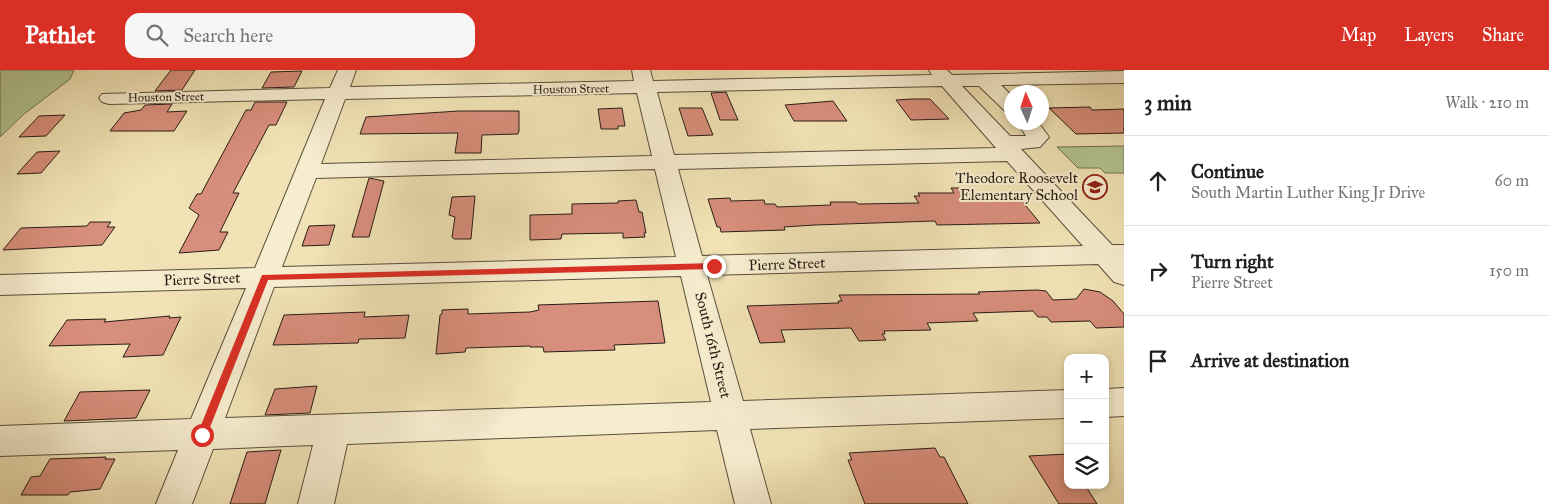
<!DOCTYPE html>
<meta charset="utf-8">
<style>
:root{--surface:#fff;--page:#f6f6f6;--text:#202124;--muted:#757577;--line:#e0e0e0;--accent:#d93025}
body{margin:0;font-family:"IM FELL Great Primer",serif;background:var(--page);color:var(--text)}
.controls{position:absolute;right:15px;bottom:15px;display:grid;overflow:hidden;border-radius:10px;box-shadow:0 2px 8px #0003}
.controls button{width:45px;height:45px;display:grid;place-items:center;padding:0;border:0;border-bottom:1px solid var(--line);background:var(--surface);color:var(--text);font:25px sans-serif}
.compass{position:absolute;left:1004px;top:15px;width:45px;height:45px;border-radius:50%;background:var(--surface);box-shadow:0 2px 8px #0003;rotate:357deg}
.stop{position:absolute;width:15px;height:15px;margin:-11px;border:4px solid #d93025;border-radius:50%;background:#fff}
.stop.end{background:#d93025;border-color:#fff;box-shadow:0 1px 5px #0008}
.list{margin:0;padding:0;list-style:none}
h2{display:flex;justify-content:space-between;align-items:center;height:65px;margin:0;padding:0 20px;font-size:21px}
h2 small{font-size:16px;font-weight:400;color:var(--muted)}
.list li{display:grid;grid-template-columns:32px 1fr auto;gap:15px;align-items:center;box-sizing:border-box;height:90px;padding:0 20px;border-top:1px solid var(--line)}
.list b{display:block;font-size:19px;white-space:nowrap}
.list p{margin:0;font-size:16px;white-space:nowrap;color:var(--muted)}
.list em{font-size:16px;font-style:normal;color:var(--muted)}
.icon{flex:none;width:28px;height:28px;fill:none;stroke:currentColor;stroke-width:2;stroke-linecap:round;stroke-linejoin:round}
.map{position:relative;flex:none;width:1124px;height:434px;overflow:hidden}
header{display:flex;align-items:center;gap:30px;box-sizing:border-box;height:70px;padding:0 25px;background:var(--accent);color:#fff}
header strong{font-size:24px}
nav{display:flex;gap:28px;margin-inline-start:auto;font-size:18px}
.search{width:350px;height:45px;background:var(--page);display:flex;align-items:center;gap:12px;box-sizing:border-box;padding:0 18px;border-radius:15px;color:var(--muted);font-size:19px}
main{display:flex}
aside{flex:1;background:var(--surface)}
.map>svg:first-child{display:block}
</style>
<header>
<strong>Pathlet</strong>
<div class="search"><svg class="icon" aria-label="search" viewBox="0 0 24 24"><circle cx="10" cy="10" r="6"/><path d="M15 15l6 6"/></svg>Search here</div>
<nav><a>Map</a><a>Layers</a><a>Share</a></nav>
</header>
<main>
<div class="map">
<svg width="1124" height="434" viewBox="0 0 1124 434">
<rect width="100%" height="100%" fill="#f1e3b5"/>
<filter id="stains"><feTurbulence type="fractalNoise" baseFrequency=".004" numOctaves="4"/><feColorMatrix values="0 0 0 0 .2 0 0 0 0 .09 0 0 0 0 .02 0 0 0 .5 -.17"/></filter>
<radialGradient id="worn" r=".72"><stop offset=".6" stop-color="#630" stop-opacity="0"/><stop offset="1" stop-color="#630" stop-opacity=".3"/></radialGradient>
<path fill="#b3c592" stroke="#6e7054" d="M 0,0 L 74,0 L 70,9 L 24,44 L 0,67 Z
M 1124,76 L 1124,103 L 1105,103 L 1100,98 L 1078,98 L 1057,77 Z"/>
<path fill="#d88e7c" stroke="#281c15" d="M 171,0 L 195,0 L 182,20 L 155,21 Z
M 302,1 L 294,17 L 262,18 L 271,2 Z
M 726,22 L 738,50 L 720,50 L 711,23 Z
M 912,29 L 930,29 L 949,49 L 911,50 L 896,30 Z
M 833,31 L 847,51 L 794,51 L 785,35 Z
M 255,32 L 287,32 L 276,55 L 269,55 L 233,123 L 239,123 L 220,162 L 228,162 L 219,180 L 179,183 L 199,145 L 189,138 L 197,124 L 201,124 L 246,40 L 251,40 Z
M 172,34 L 167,42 L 187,41 L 174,61 L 110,61 L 124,43 L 141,40 L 145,35 Z
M 1090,37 L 1092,40 L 1124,39 L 1124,63 L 1076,64 L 1049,38 Z
M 622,38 L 625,56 L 618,56 L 618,59 L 601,59 L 598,39 Z
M 679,38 L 702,38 L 713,65 L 688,66 Z
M 459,41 L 519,41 L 519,61 L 518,64 L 482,65 L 481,83 L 455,83 L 458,63 L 360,64 L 366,47 Z
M 65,45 L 46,66 L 19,67 L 39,46 Z
M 60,81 L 41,103 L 17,104 L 37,82 Z
M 369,108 L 384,111 L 369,167 L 352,167 Z
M 951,118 L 970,118 L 976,125 L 1016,124 L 1040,153 L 937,155 L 935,151 L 815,155 L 784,157 L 785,160 L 721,162 L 720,157 L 717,157 L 708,129 L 730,128 L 731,131 L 764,130 L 765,134 L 775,134 L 777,137 L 831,135 L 830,132 L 856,132 L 858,134 L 919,133 L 914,126 L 920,126 L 918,123 L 954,123 Z
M 475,126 L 471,169 L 454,169 L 452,167 L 455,147 L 449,145 L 452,127 Z
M 636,130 L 639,142 L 642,142 L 646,163 L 644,163 L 645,167 L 623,168 L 623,163 L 620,163 L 562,164 L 561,169 L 530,170 L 530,145 L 572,144 L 572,134 L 618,133 L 618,131 Z
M 90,152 L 111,152 L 107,157 L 115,157 L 102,175 L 3,180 L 21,158 L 87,156 Z
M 335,155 L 329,175 L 302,176 L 309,156 Z
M 1084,219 L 1100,222 L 1113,231 L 1124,244 L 1124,257 L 1096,258 L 1090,251 L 1051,252 L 1047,247 L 1038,247 L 1033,241 L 973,243 L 978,251 L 927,253 L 931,260 L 884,261 L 885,264 L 882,264 L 886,270 L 859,271 L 851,258 L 781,260 L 785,272 L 760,273 L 747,236 L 839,233 L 838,231 L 842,231 L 839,225 L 980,224 L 978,222 L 1037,220 L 1046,221 L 1053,230 L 1076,229 Z
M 658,231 L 665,273 L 614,275 L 615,280 L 544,282 L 543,277 L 530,277 L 530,276 L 466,278 L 465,282 L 436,284 L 440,245 L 442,244 L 442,240 L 468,239 L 468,244 L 530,242 L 539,240 L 538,235 Z
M 365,242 L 364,247 L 409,245 L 405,268 L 359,269 L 358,273 L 273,275 L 284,245 Z
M 170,246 L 169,248 L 181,247 L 163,285 L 123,287 L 130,274 L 49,276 L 67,250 L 106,249 L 104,252 Z
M 317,316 L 310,343 L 265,345 L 275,319 Z
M 150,320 L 136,348 L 64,351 L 80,322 Z
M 935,378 L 940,387 L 944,387 L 968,434 L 865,434 L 848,390 L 852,390 L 849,383 Z
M 281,380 L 265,434 L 230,434 L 247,382 Z
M 1068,384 L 1068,415 L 1085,415 L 1097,434 L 1059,434 L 1029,386 Z
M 106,387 L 105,389 L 115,389 L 100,419 L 70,422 L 68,425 L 21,425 L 31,407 L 40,406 L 50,389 Z"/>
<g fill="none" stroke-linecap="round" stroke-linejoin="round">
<defs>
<path id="minor" d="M 338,0 L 356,0 L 350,17 L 634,11 L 632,0 L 650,0 L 653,11 L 932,5 L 929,0 L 947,0 L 952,5 L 1124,1 L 1124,13 L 1001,15 L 1012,26 L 1012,43 L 1005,41 L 979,16 L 962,16 L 1010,66 L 1026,66 L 1017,52 L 1038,52 L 1049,67 L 1040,77 L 1021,79 L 1112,175 L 1124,175 L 1124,215 L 1114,212 L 1098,194 L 707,205 L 743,331 L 1068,320 L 1068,348 L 750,359 L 771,434 L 735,434 L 717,360 L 347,374 L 334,434 L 298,434 L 313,375 L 213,379 L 192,434 L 156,434 L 178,380 L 0,386 L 0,356 L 191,349 L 246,218 L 0,225 L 0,205 L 255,198 L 325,29 L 109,34 L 102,32 L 99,28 L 102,24 L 330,18 ZM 942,16 L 996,78 L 674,85 L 657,22 ZM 637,23 L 652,86 L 321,94 L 345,29 ZM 1007,91 L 1083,176 L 702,186 L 678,99 ZM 655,99 L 676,187 L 282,197 L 316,108 ZM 681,206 L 711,332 L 225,348 L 274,217 Z
M 1124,318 L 1124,346 L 1105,347 L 1105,319 Z"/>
</defs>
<use href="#minor" stroke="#5a4e3d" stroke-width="2"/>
<use href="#minor" fill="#f6edcf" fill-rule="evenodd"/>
</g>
<path fill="#d93025" d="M 714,193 L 718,196 L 714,199 L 268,210 L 207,365 L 202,369 L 197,365 L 262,205 Z"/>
<defs>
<symbol id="school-ring" viewBox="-11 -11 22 22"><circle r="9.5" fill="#f6edcf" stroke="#8f2418" stroke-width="1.5"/><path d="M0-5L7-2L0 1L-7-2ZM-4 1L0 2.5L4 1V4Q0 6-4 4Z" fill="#8f2418"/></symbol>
</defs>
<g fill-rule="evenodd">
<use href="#school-ring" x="1081" y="103" width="28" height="28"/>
</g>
<g text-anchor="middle" stroke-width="4" stroke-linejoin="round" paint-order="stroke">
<g font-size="12" fill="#281c15" stroke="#f6edcf">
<text transform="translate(571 19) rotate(-1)" y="4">Houston Street</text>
<text transform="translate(166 27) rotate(-1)" y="4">Houston Street</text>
</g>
<g font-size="15" fill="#281c15" stroke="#f6edcf" text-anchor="end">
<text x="1078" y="113">Theodore Roosevelt<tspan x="1078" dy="17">Elementary School</tspan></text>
</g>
<g font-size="15" fill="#281c15" stroke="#f6edcf">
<text transform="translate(787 194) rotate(-2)" y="5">Pierre Street</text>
<text transform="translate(202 209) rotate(-2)" y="5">Pierre Street</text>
<text transform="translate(713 275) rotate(76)" y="5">South 16th Street</text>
</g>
</g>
<rect width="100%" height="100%" filter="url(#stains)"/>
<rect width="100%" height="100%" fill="url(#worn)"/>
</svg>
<div class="controls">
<button>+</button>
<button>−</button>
<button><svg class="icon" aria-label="layers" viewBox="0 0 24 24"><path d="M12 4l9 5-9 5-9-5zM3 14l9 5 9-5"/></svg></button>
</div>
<svg class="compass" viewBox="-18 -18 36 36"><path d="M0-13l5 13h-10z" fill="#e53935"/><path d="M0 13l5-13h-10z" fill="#757577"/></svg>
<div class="stop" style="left:202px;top:365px"></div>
<div class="stop end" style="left:714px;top:196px"></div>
</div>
<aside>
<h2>3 min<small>Walk · 210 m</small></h2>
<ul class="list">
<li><svg class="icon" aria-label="ahead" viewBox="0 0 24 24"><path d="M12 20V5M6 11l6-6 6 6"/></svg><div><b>Continue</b><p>South Martin Luther King Jr Drive</p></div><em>60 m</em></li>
<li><svg class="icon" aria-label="right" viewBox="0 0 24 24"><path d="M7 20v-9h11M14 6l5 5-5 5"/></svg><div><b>Turn right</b><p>Pierre Street</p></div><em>150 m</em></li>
<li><svg class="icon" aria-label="arrive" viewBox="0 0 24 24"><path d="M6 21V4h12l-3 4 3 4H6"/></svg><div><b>Arrive at destination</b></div></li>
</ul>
</aside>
</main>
